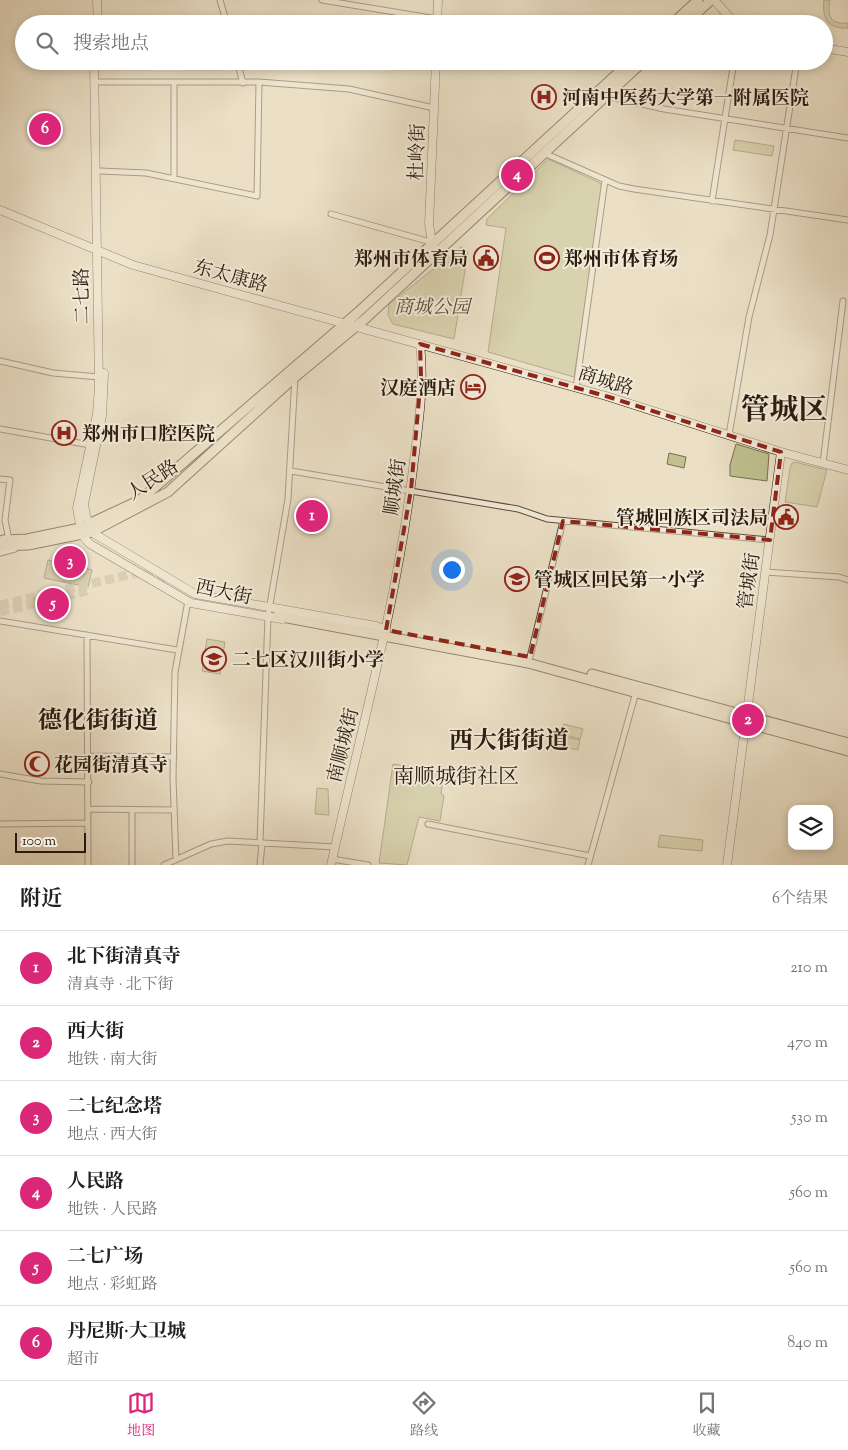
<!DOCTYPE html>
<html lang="zh">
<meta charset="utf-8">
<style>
:root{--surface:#fff;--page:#f6f6f6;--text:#202124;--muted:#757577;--line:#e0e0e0;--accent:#db2777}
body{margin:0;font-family:"Sorts Mill Goudy","Noto Serif SC",serif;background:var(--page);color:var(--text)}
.controls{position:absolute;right:15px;bottom:15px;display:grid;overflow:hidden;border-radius:10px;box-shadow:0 2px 8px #0003}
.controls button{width:45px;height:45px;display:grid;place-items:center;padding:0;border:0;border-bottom:1px solid var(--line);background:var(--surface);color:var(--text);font:25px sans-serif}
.scale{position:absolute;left:15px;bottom:12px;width:71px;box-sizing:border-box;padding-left:5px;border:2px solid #2b1c0f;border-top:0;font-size:14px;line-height:18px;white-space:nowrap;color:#2b1c0f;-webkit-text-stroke:4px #f2ebda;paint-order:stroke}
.you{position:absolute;left:451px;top:569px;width:18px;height:18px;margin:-12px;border:4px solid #fff;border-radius:50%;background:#1a73e8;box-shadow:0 0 0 8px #1a73e833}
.badge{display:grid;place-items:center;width:32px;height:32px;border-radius:50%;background:var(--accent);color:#fff;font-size:16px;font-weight:700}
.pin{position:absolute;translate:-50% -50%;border:2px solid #fff;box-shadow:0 1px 5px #0006}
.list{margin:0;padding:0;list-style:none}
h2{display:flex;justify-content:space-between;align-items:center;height:65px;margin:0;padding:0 20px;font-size:21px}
h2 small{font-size:16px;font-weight:400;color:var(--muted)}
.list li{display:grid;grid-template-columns:32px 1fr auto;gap:15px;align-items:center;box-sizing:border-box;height:75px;padding:0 20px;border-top:1px solid var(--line)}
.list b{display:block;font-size:19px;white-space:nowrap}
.list p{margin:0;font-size:16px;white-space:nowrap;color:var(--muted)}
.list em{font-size:16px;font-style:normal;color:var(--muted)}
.icon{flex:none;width:28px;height:28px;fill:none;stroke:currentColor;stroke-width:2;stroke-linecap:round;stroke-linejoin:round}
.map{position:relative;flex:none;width:848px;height:865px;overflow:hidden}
.search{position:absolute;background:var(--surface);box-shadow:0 2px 8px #0003;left:15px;right:15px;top:15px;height:55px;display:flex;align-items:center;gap:12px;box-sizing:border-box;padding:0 18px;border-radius:28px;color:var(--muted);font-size:19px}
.sheet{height:515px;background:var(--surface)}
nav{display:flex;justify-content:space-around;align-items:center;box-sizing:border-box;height:70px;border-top:1px solid var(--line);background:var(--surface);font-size:14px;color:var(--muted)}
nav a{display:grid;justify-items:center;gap:2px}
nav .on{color:var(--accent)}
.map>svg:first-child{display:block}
</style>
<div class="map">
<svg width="848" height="865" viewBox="0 0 848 865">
<rect width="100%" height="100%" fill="#ebe0c6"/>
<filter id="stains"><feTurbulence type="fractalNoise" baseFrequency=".004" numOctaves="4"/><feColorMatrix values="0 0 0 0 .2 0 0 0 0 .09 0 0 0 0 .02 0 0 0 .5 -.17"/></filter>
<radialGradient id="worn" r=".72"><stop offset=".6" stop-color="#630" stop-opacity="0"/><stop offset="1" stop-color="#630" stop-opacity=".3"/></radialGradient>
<path fill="#c0c090" stroke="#766e50" d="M 824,0 L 830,0 C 827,15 830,25 848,23 L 848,28 C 827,29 822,18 824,0 Z
M 735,140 L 774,146 L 772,156 L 733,150 Z
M 548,159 L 600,183 L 603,187 L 574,377 L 488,352 L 506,228 L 486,225 L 487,219 Z
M 461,247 L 468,252 L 454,339 L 393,324 L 388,315 L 389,304 Z
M 736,444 L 769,454 L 767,481 L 730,476 L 730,465 Z
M 669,453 L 686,457 L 684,468 L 667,464 Z
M 795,462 L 827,470 L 817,507 L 785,502 L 790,468 L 792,463 Z
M 48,560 L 55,562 L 54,567 L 57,573 L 78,578 L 84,574 L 85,568 L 92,570 L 88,587 L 44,578 Z
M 207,639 L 225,642 L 220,674 L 202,671 Z
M 564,724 L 583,729 L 580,739 L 561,734 Z
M 561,736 L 580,740 L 578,750 L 559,746 Z
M 393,764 L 444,772 L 441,794 L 444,796 L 440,821 L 419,817 L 407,865 L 379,863 Z
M 317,788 L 328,789 L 329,815 L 315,814 Z
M 660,835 L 703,840 L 702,851 L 658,847 Z"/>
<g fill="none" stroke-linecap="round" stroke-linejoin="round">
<path stroke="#c5b9a1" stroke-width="9" stroke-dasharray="9 4.5" stroke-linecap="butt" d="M 0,605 L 132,574 L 149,573 L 168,581
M 0,612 L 87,591"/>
<defs>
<path id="street" d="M 220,0 L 227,24
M 322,0 L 437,19
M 237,61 L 243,83
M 99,82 L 259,82 L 349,89 L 434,108
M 606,96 L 664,109 L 848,138
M 544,153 L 619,186 L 634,189 L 848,220
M 100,171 L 146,173 L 257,196 L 259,82
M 174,178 L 174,82
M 712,201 L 734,61
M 331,214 L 427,241 L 438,249
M 0,361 L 53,373 L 99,377
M 576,388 L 605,180
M 0,429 L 90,445
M 729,435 L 749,317 L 770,235 L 797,61
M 823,463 L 843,301
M 291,471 L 518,509 L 547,519 L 770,540
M 0,479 L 10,480 L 5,520 L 9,540
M 0,553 L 15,549
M 765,572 L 839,577 L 848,580
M 0,621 L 177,650
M 87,635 L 88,865
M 530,657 L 563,521
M 89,756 L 174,757
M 0,774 L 41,781 L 89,782
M 88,809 L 174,810
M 0,824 L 88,823
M 428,824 L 590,856
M 260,842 L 268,616 L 288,499 L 295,377
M 332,859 L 368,865
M 176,860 L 173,779 L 175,672 L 188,601
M 132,865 L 132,810
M 164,865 L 211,844 L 228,841 L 335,847
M 260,865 L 262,843
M 588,865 L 636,692"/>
<path id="secondary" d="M 97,0 L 98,24
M 714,0 L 736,24
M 437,24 L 438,0
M 824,48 L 848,52
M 94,61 L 99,386 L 97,414 L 77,508 L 82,535 L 90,544 L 191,603 L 282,619
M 0,210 L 133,265 L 606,396 L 781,452 L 848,470
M 432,243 L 429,224 L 436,61
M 104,373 L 102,416 L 84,504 L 86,516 L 93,533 L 195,594 L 376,626 L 386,630
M 331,865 C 360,733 397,603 413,469 C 418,428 425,385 420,344
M 727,865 L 781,452"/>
<path id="primary" d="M 672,24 L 698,0
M 685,24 L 711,0
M 3,540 L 27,539 L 80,528 L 140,500 L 355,315 L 631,61
M 0,546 L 28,545 L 92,532 L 168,492 L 295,377 L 365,319 L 644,61
M 277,616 L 528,663 L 848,751
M 592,674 L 848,743"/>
</defs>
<use href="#street" stroke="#5b4d3d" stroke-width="7"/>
<use href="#secondary" stroke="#2b1c0f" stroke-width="9"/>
<use href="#primary" stroke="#2b1c0f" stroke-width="11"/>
<use href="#street" stroke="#f2ebda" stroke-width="5"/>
<use href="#secondary" stroke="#f2ebda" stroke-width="8"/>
<use href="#primary" stroke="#ebe0c6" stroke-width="9"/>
</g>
<path d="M0 0H848V865H0ZM 420,344 L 609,397 L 781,452 L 770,540 L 563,521 L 530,657 L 386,630 L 411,490 L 421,376 Z" fill="#ebe0c6" fill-opacity=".55" fill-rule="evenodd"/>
<path fill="none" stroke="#8f2418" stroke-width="4" stroke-dasharray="10 6" stroke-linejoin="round" d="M 420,344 L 609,397 L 781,452 L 770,540 L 563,521 L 530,657 L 386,630 L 411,490 L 421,376 Z"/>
<defs>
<symbol id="hospital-ring" viewBox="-11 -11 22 22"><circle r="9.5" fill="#f2ebda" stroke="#8f2418" stroke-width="1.5"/><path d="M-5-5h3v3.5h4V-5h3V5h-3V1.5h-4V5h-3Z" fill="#8f2418"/></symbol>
<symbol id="civic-ring" viewBox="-11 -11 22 22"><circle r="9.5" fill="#f2ebda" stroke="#8f2418" stroke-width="1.5"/><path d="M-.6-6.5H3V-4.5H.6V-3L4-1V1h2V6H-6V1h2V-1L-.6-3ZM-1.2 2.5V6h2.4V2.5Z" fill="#8f2418"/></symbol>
<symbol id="stadium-ring" viewBox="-11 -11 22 22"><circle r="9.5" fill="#f2ebda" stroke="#8f2418" stroke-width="1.5"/><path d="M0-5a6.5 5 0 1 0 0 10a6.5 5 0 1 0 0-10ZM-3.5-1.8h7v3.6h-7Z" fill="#8f2418"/></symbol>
<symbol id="hotel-ring" viewBox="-11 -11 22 22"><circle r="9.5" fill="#f2ebda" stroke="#8f2418" stroke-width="1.5"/><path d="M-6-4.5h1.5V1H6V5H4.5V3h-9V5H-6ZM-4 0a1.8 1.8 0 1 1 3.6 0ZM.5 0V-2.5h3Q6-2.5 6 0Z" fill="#8f2418"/></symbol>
<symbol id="school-ring" viewBox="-11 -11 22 22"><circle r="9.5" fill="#f2ebda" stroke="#8f2418" stroke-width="1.5"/><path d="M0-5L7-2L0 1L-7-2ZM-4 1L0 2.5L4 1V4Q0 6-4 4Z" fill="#8f2418"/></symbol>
<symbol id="mosque-ring" viewBox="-11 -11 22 22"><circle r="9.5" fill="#f2ebda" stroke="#8f2418" stroke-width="1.5"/><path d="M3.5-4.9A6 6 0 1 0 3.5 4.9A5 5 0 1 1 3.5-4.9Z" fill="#8f2418"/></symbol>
</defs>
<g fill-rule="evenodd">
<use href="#hospital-ring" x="530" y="83" width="28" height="28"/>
<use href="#civic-ring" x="472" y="244" width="28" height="28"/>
<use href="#stadium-ring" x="533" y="244" width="28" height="28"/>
<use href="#hotel-ring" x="459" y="373" width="28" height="28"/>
<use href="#hospital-ring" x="50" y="419" width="28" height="28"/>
<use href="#civic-ring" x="772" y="503" width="28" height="28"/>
<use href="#school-ring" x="503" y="565" width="28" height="28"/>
<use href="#school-ring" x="200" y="645" width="28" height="28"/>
<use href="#mosque-ring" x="23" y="750" width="28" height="28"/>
</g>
<g text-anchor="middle" stroke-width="4" stroke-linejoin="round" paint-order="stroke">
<g font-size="19" font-weight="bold" fill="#2b1c0f" stroke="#f2ebda" text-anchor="start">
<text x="562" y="104">河南中医药大学第一附属医院</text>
<text x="468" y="265" text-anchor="end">郑州市体育局</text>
<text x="564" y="265">郑州市体育场</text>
<text x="456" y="394" text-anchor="end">汉庭酒店</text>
<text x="82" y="440">郑州市口腔医院</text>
<text x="768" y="524" text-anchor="end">管城回族区司法局</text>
<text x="534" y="586">管城区回民第一小学</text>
<text x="232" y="666">二七区汉川街小学</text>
<text x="54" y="771">花园街清真寺</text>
</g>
<g font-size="19" fill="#2b1c0f" stroke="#f2ebda">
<text transform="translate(416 152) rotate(-88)" y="7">杜岭街</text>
<text transform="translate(231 275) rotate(15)" y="7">东太康路</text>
<text transform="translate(81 296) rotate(-91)" y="7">二七路</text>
<text transform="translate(606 380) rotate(17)" y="7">商城路</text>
<text transform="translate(152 479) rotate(-33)" y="7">人民路</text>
<text transform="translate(394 487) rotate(-82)" y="7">顺城街</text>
<text transform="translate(748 581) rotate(-82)" y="7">管城街</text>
<text transform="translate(224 591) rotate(12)" y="7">西大街</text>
<text transform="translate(342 745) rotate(-76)" y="7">南顺城街</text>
</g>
<g font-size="19" font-style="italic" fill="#584d36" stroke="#f2ebda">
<text x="432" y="313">商城公园</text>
</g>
<g font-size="21" fill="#2b1c0f" stroke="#f2ebda">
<text x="456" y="783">南顺城街社区</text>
</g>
<g font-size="24" font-weight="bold" fill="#2b1c0f" stroke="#f2ebda">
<text x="98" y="728">德化街街道</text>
<text x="509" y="748">西大街街道</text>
</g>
<g font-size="29" font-weight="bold" fill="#2b1c0f" stroke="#f2ebda">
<text x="784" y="419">管城区</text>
</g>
</g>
<rect width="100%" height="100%" filter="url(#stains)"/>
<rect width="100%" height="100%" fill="url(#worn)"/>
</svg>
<div class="controls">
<button><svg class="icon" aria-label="layers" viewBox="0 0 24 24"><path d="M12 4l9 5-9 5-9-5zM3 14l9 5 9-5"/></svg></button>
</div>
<div class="scale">100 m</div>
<div class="you"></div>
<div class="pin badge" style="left:312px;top:516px">1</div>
<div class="pin badge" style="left:748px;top:720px">2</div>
<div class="pin badge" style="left:70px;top:562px">3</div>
<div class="pin badge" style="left:517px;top:175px">4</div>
<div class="pin badge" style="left:53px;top:604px">5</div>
<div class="pin badge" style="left:45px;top:129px">6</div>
<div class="search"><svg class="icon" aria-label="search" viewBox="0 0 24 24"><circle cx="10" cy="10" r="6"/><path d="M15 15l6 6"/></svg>搜索地点</div>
</div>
<section class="sheet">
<h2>附近<small>6个结果</small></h2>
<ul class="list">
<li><span class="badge">1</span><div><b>北下街清真寺</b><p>清真寺 · 北下街</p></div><em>210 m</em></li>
<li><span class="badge">2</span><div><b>西大街</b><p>地铁 · 南大街</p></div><em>470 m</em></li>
<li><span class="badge">3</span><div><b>二七纪念塔</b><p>地点 · 西大街</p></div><em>530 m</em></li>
<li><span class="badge">4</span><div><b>人民路</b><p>地铁 · 人民路</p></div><em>560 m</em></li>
<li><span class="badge">5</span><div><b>二七广场</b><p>地点 · 彩虹路</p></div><em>560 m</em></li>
<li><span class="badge">6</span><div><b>丹尼斯·大卫城</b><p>超市</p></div><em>840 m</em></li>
</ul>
</section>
<nav>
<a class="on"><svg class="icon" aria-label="map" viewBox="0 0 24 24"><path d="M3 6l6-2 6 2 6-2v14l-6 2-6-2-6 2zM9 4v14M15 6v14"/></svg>地图</a>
<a><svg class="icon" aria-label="directions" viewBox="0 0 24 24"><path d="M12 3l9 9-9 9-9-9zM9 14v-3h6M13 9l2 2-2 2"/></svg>路线</a>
<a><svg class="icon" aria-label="saved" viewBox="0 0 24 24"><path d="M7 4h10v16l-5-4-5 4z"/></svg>收藏</a>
</nav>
